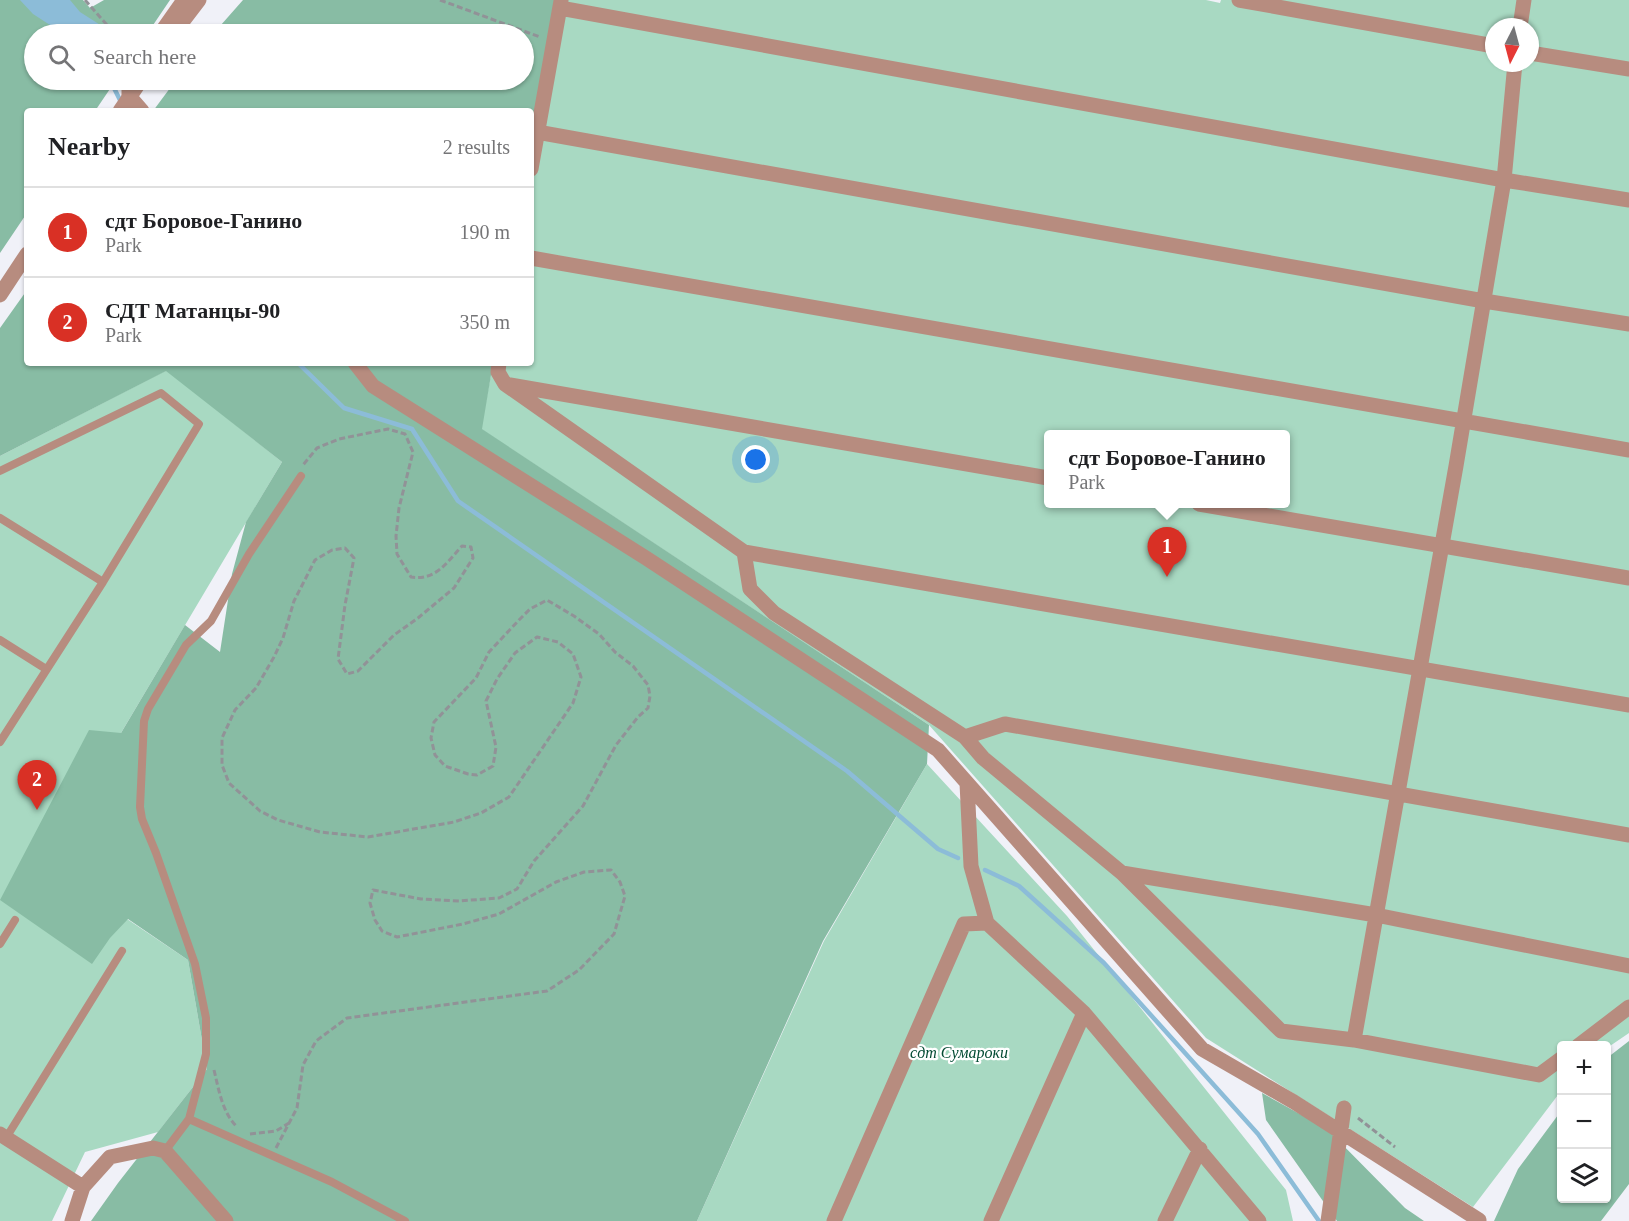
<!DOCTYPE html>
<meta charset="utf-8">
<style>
:root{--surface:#fff;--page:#f6f6f6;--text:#202124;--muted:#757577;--line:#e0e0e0;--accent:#d93025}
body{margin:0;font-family:Georgia,serif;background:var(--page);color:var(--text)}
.controls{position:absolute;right:18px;bottom:18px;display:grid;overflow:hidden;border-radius:6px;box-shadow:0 2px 4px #0004}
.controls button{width:54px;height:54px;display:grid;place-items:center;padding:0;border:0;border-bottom:2px solid var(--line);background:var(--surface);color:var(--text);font:30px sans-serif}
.compass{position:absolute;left:1485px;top:18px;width:54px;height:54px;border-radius:50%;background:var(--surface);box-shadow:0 2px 4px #0004;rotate:186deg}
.you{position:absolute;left:756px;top:460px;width:21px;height:21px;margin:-15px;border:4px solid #fff;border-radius:50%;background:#1a73e8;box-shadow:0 0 0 9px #1a73e833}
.badge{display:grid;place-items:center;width:39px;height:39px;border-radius:50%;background:var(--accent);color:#fff;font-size:20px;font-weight:700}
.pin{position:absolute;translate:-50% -50px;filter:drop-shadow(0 2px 3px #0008)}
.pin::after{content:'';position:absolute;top:32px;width:21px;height:18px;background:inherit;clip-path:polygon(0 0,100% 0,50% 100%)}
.popup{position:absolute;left:1044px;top:430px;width:246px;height:78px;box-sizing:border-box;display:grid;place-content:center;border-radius:6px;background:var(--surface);filter:drop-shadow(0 2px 4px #0005);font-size:20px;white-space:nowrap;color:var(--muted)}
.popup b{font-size:22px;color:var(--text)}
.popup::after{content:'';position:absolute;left:50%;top:100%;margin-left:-12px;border:12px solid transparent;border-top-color:var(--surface)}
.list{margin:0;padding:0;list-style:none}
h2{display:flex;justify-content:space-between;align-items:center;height:78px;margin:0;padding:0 24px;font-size:26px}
h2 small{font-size:20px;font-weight:400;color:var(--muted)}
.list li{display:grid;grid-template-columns:39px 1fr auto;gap:18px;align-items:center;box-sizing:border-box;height:90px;padding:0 24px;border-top:2px solid var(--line)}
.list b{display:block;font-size:22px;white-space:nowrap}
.list p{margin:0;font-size:20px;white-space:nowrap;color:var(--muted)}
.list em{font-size:20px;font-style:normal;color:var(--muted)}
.icon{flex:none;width:33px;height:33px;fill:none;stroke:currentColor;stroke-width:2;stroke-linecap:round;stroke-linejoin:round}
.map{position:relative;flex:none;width:1629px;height:1221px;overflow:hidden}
.search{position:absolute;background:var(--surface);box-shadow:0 2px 4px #0004;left:24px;top:24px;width:510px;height:66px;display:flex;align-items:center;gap:15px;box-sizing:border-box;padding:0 21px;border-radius:33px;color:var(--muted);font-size:22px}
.panel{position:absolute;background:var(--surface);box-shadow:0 2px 4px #0004;left:24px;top:108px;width:510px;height:258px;border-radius:6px}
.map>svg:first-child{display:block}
</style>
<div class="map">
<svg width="1629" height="1221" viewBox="0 0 1629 1221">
<rect width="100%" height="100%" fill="#f0f1f8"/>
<path fill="#a8d9c2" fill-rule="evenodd" d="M 557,0 L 1206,0 L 1220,3 L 1221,0 L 1629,0 L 1629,1033 L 1607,1048 L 1606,1046 L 1562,1046 L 1561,1091 L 1473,1207 L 1206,1038 L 929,725 L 481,429 L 493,363 L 531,363 L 531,146 ZM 1494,27 L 1530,27 L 1530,63 L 1494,63 ZM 1048,434 L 1286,434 L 1286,504 L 1048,504 Z
M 167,370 L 282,462 L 30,886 L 109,938 L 127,919 L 188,960 L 207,1069 L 158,1132 L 85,1152 L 52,1221 L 0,1221 L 0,456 Z
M 927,764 L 1067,916 L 1286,1190 L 1293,1221 L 697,1221 L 824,941 Z"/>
<path fill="#88bca4" d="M 0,0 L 83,0 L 90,8 L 104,0 L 170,0 L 147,34 L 34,34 L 34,80 L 116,80 L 95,111 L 27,111 L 27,213 L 0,253 Z
M 243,0 L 557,0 L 531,146 L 531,111 L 153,111 L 176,80 L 524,80 L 524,34 L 213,34 Z
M 27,290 L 27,363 L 493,363 L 482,429 L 929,725 L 927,764 L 823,941 L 697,1221 L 91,1221 L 118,1183 L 207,1069 L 188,960 L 128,919 L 110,938 L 92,964 L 0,900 L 89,730 L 121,733 L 185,625 L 220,652 L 232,574 L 246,522 L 282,462 L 166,371 L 0,456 L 0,328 Z
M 1629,1041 L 1629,1184 L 1601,1221 L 1494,1221 L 1518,1169 L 1561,1111 L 1562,1198 L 1606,1198 L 1607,1058 Z
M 1262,1093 L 1327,1129 L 1405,1208 L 1424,1221 L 1337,1221 L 1266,1120 Z"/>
<path fill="#8cbcd8" d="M 20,0 L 70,0 L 80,12 L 105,28 L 105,34 L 64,34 L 33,14 Z"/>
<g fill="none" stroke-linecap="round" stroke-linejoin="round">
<path stroke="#8cbcd8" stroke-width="4.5" d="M 110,80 L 122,104
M 298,363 L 344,408 L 412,429 L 458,501 L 847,771 L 938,849 L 958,858
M 985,870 L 1019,886 L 1104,963 L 1258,1134 L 1319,1221"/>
<path stroke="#919297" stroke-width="3" stroke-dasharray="6 3" stroke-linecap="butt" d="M 85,0 L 115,34
M 440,0 L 540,37
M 214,1070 C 219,1090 222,1112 237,1127
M 1358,1118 L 1395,1147
M 250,1134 L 276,1131 L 289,1123
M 276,1148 L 297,1108 L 303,1065 L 316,1041 L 347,1018 L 547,991 L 579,970 L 614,934 L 625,896 L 620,882 L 611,870 L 584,872 L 556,882 L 499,914 L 463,924 L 397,937 L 382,931 L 375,920 L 370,903 L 373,890 L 421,899 L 459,901 L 499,898 L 517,889 L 534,861 L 583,806 L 616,745 L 638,717 L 648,708 L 650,696 L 648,685 L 633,666 L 615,652 L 599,634 L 574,616 L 547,600 L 530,609 L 519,620 L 489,652 L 476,678 L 434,722 L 431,738 L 435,755 L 445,766 L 468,774 L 477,775 L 493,766 L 496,747 L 486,701 L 497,679 L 515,653 L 537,637 L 558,642 L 573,654 L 581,677 L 573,703 L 509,797 L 481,813 L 454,822 L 368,837 L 320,832 L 278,820 L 260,811 L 229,783 L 222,765 L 222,738 L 235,710 L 256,688 L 274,657 L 283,638 L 294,601 L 315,560 L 332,550 L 345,548 L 354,558 L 345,605 L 338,659 L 347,674 L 358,671 L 394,635 L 418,618 L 454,588 L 473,558 L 471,547 L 462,546 C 447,562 436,581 411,577 L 397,554 L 396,536 L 399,508 L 413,452 L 405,434 L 388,429 L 339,439 L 317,448 L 303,465"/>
<path stroke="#b78c7f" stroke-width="8" d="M 0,471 L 161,393 L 199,424 L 103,582 L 0,742
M 0,518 L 103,582
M 0,640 L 46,669
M 0,944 L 15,920
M 189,1119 L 332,1182 L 405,1221
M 6,1138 L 122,951
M 165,1151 L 189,1119 L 206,1054 L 206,1018 L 195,964 L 156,853 L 142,819 L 140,807 L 144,721 L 148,709 L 186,645 L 211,621 L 249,554 L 301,476"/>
<path stroke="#b78c7f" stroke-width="15" d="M 1239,0 L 1494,46
M 560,8 L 1504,180 L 1629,200
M 1520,27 L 1524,0
M 160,34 L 184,0
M 173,34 L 199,0
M 1530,53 L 1629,69
M 129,80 L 129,96 L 142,111
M 537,132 L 1484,301 L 1629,324
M 531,169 L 561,1
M 531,258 L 1629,450
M 0,295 L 27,254
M 355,363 L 373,386 L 646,558 L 938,750 L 1202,1049 L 1294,1102 L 1479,1220
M 499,363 L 498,372 L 505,384 L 744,552 L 1629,705
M 510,385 L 1048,478
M 1199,504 L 1629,578
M 744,552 L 750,589 L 774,613 L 965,737 L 983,758 L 1122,873 L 1281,1031 L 1354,1040 L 1539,1075 L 1562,1058
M 965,737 L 1005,724 L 1629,835
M 967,783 L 971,866 L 987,923 L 1084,1013 L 1259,1221
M 1122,873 L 1376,915 L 1629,966
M 1354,1040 L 1456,466 L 1504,180 L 1515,63
M 1578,1046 L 1629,1007
M 0,1134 L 83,1187
M 72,1221 L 83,1187 L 110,1157 L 153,1148 L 165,1151 L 226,1221
M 834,1221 L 964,924 L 987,923
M 991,1221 L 1084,1013
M 1165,1221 L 1200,1149
M 1328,1221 L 1344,1108"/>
<path stroke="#b78c7f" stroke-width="15" d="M 120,111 L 141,80"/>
</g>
<g text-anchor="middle" stroke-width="4.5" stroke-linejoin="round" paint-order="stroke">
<g font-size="16" font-style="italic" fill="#034b33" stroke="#fff">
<text x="959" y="1058">сдт Сумароки</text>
</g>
</g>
</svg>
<div class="controls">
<button>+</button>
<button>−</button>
<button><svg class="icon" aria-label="layers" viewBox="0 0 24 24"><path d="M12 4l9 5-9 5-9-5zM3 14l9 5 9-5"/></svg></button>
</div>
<svg class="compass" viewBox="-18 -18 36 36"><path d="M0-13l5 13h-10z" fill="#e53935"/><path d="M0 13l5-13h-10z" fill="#757577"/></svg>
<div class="you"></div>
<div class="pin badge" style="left:1167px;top:577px">1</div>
<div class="popup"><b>сдт Боровое-Ганино</b>Park</div>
<div class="pin badge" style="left:37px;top:810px">2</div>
<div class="search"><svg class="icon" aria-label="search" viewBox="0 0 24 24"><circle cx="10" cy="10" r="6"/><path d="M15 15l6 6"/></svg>Search here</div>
<section class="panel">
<h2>Nearby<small>2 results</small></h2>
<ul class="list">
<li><span class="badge">1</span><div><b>сдт Боровое-Ганино</b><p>Park</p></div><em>190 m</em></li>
<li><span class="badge">2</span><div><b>СДТ Матанцы-90</b><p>Park</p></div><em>350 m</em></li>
</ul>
</section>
</div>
